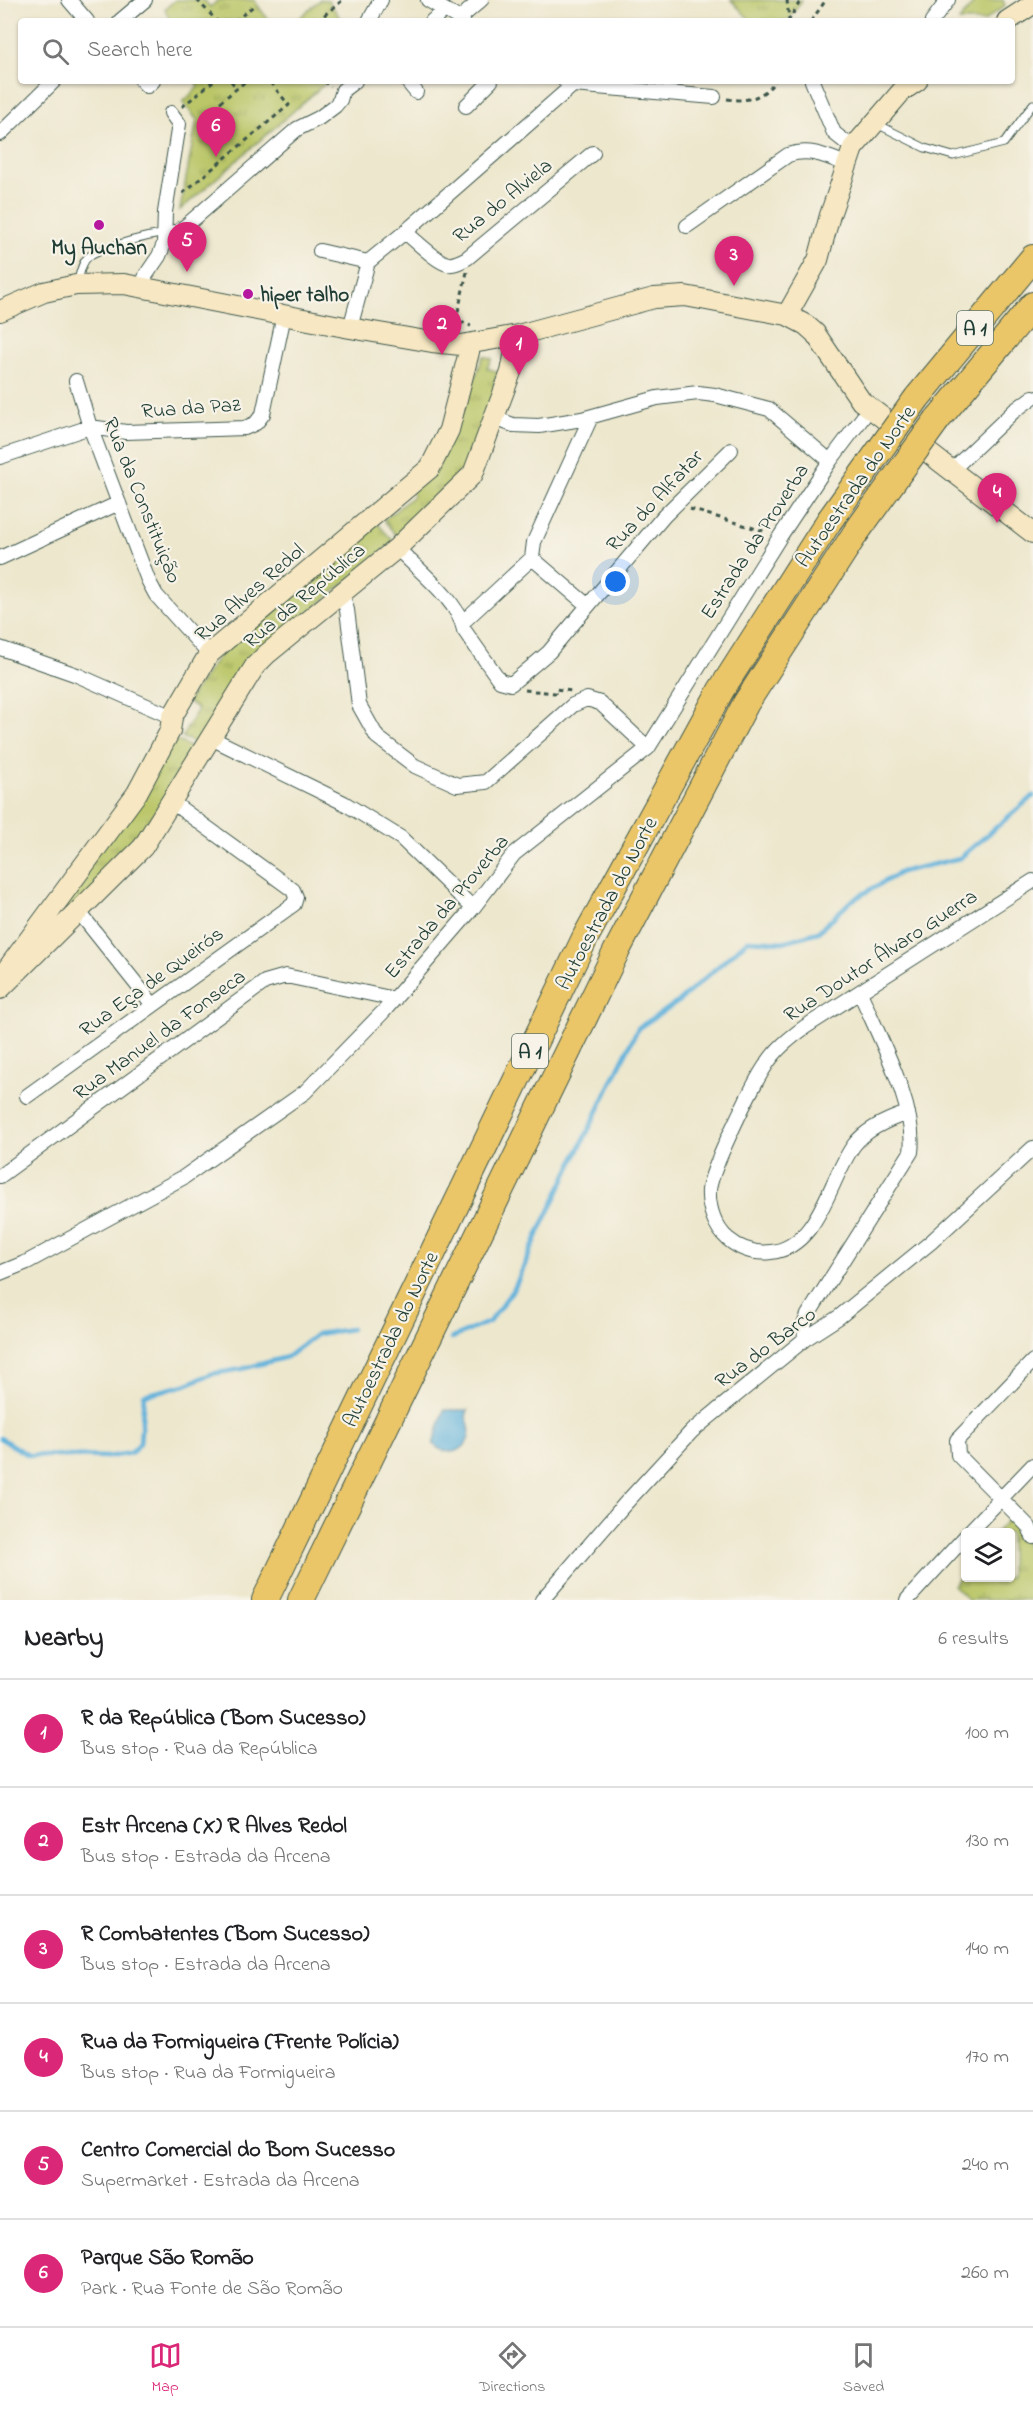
<!DOCTYPE html>
<meta charset="utf-8">
<style>
:root{--surface:#fff;--page:#f2f2f2;--text:#202124;--muted:#757577;--line:#e0e0e0;--accent:#db2777}
body{margin:0;font-family:"Indie Flower",sans-serif;background:var(--page);color:var(--text)}
.controls{position:absolute;right:18px;bottom:18px;display:grid;overflow:hidden;border-radius:6px;box-shadow:0 2px 4px #0004}
.controls button{width:54px;height:54px;display:grid;place-items:center;padding:0;border:0;border-bottom:2px solid var(--line);background:var(--surface);color:var(--text);font:30px sans-serif}
.you{position:absolute;left:616px;top:582px;width:21px;height:21px;margin:-15px;border:4px solid #fff;border-radius:50%;background:#1a73e8;box-shadow:0 0 0 9px #1a73e833}
.badge{display:grid;place-items:center;width:39px;height:39px;border-radius:50%;background:var(--accent);color:#fff;font-size:20px;font-weight:700}
.pin{position:absolute;translate:-50% -50px;filter:drop-shadow(0 2px 3px #0008)}
.pin::after{content:'';position:absolute;top:32px;width:21px;height:18px;background:inherit;clip-path:polygon(0 0,100% 0,50% 100%)}
.list{margin:0;padding:0;list-style:none}
h2{display:flex;justify-content:space-between;align-items:center;height:78px;margin:0;padding:0 24px;font-size:26px}
h2 small{font-size:20px;font-weight:400;color:var(--muted)}
.list li{display:grid;grid-template-columns:39px 1fr auto;gap:18px;align-items:center;box-sizing:border-box;height:108px;padding:0 24px;border-top:2px solid var(--line)}
.list b{display:block;font-size:22px;white-space:nowrap}
.list p{margin:0;font-size:20px;white-space:nowrap;color:var(--muted)}
.list em{font-size:20px;font-style:normal;color:var(--muted)}
.icon{flex:none;width:33px;height:33px;fill:none;stroke:currentColor;stroke-width:2;stroke-linecap:round;stroke-linejoin:round}
.map{position:relative;flex:none;width:1033px;height:1600px;overflow:hidden}
.search{position:absolute;background:var(--surface);box-shadow:0 2px 4px #0004;left:18px;right:18px;top:18px;height:66px;display:flex;align-items:center;gap:15px;box-sizing:border-box;padding:0 21px;border-radius:6px;color:var(--muted);font-size:22px}
.sheet{height:726px;background:var(--surface)}
nav{display:flex;justify-content:space-around;align-items:center;box-sizing:border-box;height:84px;border-top:2px solid var(--line);background:var(--surface);font-size:16px;color:var(--muted)}
nav a{display:grid;justify-items:center;gap:3px}
nav .on{color:var(--accent)}
.map>svg:first-child{display:block}
</style>
<div class="map">
<svg width="1033" height="1600" viewBox="0 0 1033 1600">
<defs>
<pattern id="grass-tufts" width="24" height="20" patternUnits="userSpaceOnUse" patternTransform="scale(1.5)"><rect width="24" height="20" fill="#bac668"/><path d="M3 7l-1-3M5 7V3M7 7l1-3M15 17l-1-3M17 17v-4M19 17l1-3" fill="none" stroke="#97a256"/></pattern>
</defs>
<rect width="100%" height="100%" fill="#f7f3e8"/>
<filter id="ink" filterUnits="userSpaceOnUse"><feTurbulence type="fractalNoise" baseFrequency=".0167" numOctaves="2"/><feDisplacementMap in="SourceGraphic" scale="12" xChannelSelector="R" yChannelSelector="G"/><feConvolveMatrix kernelMatrix="1 2 1 2 8 2 1 2 1" color-interpolation-filters="sRGB"/></filter>
<filter id="wash" filterUnits="userSpaceOnUse"><feTurbulence type="fractalNoise" baseFrequency=".008" numOctaves="4" result="noise"/><feDisplacementMap in="SourceGraphic" scale="24" xChannelSelector="R" yChannelSelector="G"/><feGaussianBlur stdDeviation="1.35" result="paint"/><feColorMatrix in="noise" values="0 0 0 0 0 0 0 0 0 0 0 0 0 0 0 0 0 1.4 0 .05"/><feComposite in="paint" operator="in"/></filter>
<g filter="url(#wash)">
<rect width="100%" height="100%" fill="#ede7cd"/>
<path fill="url(#grass-tufts)" stroke="#6c824e" stroke-width="1.5" d="M 175,0 L 204,0 L 210,7 L 219,0 L 254,0 L 269,21 L 170,21 L 165,9 Z
M 320,0 L 328,0 L 342,21 L 296,21 Z
M 731,0 L 802,0 L 788,21 L 750,20 Z
M 196,81 L 328,81 L 180,210 L 197,120 L 183,102 L 198,87 Z
M 483,356 L 492,359 L 487,368 L 498,372 L 494,384 L 499,387 L 474,460 L 398,538 L 384,520 L 413,496 L 411,490 L 463,411 Z
M 376,522 L 394,542 L 260,653 L 201,746 L 182,737 L 198,709 L 187,701 L 226,646 Z
M 172,738 L 198,751 L 136,849 L 62,923 L 54,914 Z
M 1009,1518 C 1031,1540 1033,1569 1032,1600 L 968,1600 L 953,1585 L 965,1572 L 966,1578 L 1010,1578 L 1010,1532 L 996,1532 Z"/>
<path fill="#bac668" stroke="#6c824e" stroke-width="1.5" d="M 976,0 L 1003,0 L 1005,6 L 984,21 L 959,21 Z"/>
<path fill="#61b2dc" stroke="#407888" stroke-width="1.5" d="M 444,1410 L 468,1410 L 466,1417 C 479,1443 454,1464 433,1444 Z"/>
<g fill="none" stroke-linecap="round" stroke-linejoin="round">
<path stroke="#61b2dc" stroke-width="4.5" d="M 452,1338 L 489,1322 L 515,1287 L 539,1232 L 638,1028 L 678,1002 L 748,940 L 783,942 L 818,932 L 851,901 L 901,872 L 960,858 L 1033,796
M 0,1438 L 28,1455 L 108,1457 L 131,1453 L 140,1443 L 144,1395 L 185,1385 L 211,1374 L 242,1369 L 287,1357 L 317,1334 L 351,1329"/>
</g>
</g>
<g filter="url(#ink)">
<g fill="none" stroke-linecap="round" stroke-linejoin="round">
<defs>
<path id="lane" d="M 877,124 L 925,148 L 953,156 L 1004,143 L 1033,104
M 77,283 C 80,275 81,263 88,257 C 98,248 149,235 164,234"/>
<path id="street" d="M 69,0 L 87,21
M 428,0 L 463,21
M 459,19 L 481,0
M 120,21 L 145,0
M 369,21 L 381,0
M 432,21 L 445,10
M 932,21 L 948,0
M 142,81 L 147,86 L 153,81
M 407,81 L 416,92
M 565,81 L 573,85 L 714,97
M 812,81 L 834,133 L 853,148
M 466,106 L 491,81
M 0,134 L 54,81
M 687,226 L 788,155 C 810,148 826,156 846,164
M 405,232 C 415,240 437,262 448,264 C 454,265 461,261 467,258 L 593,153
M 164,234 L 179,231 L 188,224 L 297,129 L 319,118 L 335,106 L 340,100 L 343,90 L 355,81
M 320,251 L 368,262
M 142,287 L 146,275 L 159,256 L 164,244 L 165,212 L 179,124 L 171,113
M 350,328 L 368,262 L 405,232 L 573,85
M 76,381 L 90,427 L 148,580 L 156,595 L 209,654
M 494,418 L 513,425 L 539,426 L 582,419 L 657,398 L 698,393 L 715,395 L 769,409 L 830,461
M 0,457 L 90,427 L 126,432 L 245,428 L 256,423 L 263,414 L 284,315
M 952,470 L 1014,411 L 1033,397
M 397,548 C 417,569 459,601 464,630 L 500,681 L 511,684 L 549,652 L 664,516 L 731,450
M 0,558 L 119,503
M 532,558 L 587,605
M 342,593 L 347,610 L 359,705 L 377,737 L 415,766 L 457,785 L 486,782 L 573,705 L 587,699 L 600,703 L 648,748
M 463,622 L 532,558 L 534,542 L 591,417
M 0,648 L 77,675 L 172,717
M 211,738 L 344,803 L 401,838 L 473,908
M 79,912 L 153,1005
M 27,1096 L 294,904 L 296,897 L 293,890 L 173,803
M 908,1113 C 889,1119 867,1128 854,1145 C 829,1179 819,1247 771,1252 C 755,1254 740,1249 728,1239 C 715,1228 708,1207 709,1190 C 711,1169 753,1084 766,1065 C 776,1049 790,1038 805,1027 L 1033,881
M 0,1176 L 265,982 L 286,976 L 395,999
M 0,1273 L 27,1262 L 184,1177 L 305,1092 L 384,1011 L 473,908 L 514,854 L 648,748 L 781,535 L 830,461 L 870,408
M 805,1339 L 804,1325 L 808,1315 L 911,1152 C 917,1106 878,1036 860,992
M 1033,1361 L 957,1440 L 958,1455 L 1029,1527 L 1033,1537
M 969,1532 L 1033,1465
M 542,1600 L 624,1505 L 692,1431 L 805,1339 L 839,1317 L 931,1242 L 1033,1148
M 907,1600 L 966,1536"/>
<path id="secondary" d="M 1007,21 L 1033,4
M 0,311 L 44,292 L 76,285 L 124,284 L 350,328 L 432,342 L 461,345 L 518,335 L 654,298 L 685,296 L 787,315 L 806,325 L 815,333 L 861,401 L 1033,533
M 787,315 L 818,260 L 830,215 L 853,148 L 902,91 L 917,81
M 8,968 L 137,793 L 170,731 L 172,717 L 209,654 L 430,468 L 449,430 L 471,344
M 0,989 L 143,847 L 255,666 L 267,654 L 397,548 L 473,474 L 511,372 L 518,335"/>
<path id="highway" d="M 917,398 L 1033,258
M 937,420 L 1033,305
M 265,1600 L 586,936 L 721,690 L 829,521
M 301,1600 L 616,952 L 746,703 L 855,534"/>
</defs>
<use href="#lane" stroke="#3e564b" stroke-width="9"/>
<use href="#street" stroke="#3e564b" stroke-width="16"/>
<use href="#secondary" stroke="#3e564b" stroke-width="22"/>
<use href="#highway" stroke="#3e564b" stroke-width="28"/>
<path stroke="#3e564b" stroke-width="3" stroke-dasharray="4.5 4.5" stroke-linecap="butt" d="M 197,0 L 217,21
M 787,0 L 789,20 L 801,0
M 235,21 L 256,4
M 317,21 L 343,0
M 811,21 L 826,0
M 231,81 L 237,88
M 324,81 L 331,87
M 727,99 C 747,102 763,98 775,81
M 182,107 L 213,81
M 213,108 L 246,81
M 183,193 L 289,105 L 269,81
M 467,272 L 456,320 L 471,326
M 690,509 L 767,532
M 525,690 L 555,693 L 555,689 L 572,691"/>
<use href="#lane" stroke="#fff" stroke-width="7"/>
<use href="#street" stroke="#fff" stroke-width="14"/>
<use href="#secondary" stroke="#f7e8c3" stroke-width="20"/>
<use href="#highway" stroke="#ebc669" stroke-width="26"/>
<defs>
<path id="highway-bridge" d="M 829,521 L 917,398
M 855,534 L 937,420"/>
</defs>
<use href="#highway-bridge" stroke="#3e564b" stroke-width="28" stroke-linecap="butt"/>
<use href="#highway-bridge" stroke="#ebc669" stroke-width="26"/>
</g>
</g>
<g fill="#b5179e" stroke="#f7f3e8" stroke-width="2">
<circle cx="99" cy="225" r="6"/>
<circle cx="248" cy="294" r="6"/>
</g>
<g text-anchor="middle" stroke-width="4.5" stroke-linejoin="round" paint-order="stroke">
<g fill="#f7f3e8" stroke="#60746a" stroke-width="1.5">
<rect x="957" y="311" width="36" height="34" rx="4.5"/>
<rect x="512" y="1034" width="36" height="34" rx="4.5"/>
</g>
<g font-size="20" font-weight="bold" fill="#1f3d34">
<text x="975" y="335">A 1</text>
<text x="530" y="1058">A 1</text>
</g>
<g font-size="21" fill="#1f3d34" stroke="#f7f3e8">
<text transform="translate(502 200) rotate(-39)" y="7">Rua do Alviela</text>
<text transform="translate(191 407) rotate(-4)" y="7">Rua da Paz</text>
<text transform="translate(855 486) rotate(-55)" y="7">Autoestrada do Norte</text>
<text transform="translate(143 500) rotate(68)" y="7">Rua da Constituição</text>
<text transform="translate(654 500) rotate(-47)" y="7">Rua do Alfatar</text>
<text transform="translate(754 541) rotate(-57)" y="7">Estrada da Proverba</text>
<text transform="translate(249 592) rotate(-41)" y="7">Rua Alves Redol</text>
<text transform="translate(304 595) rotate(-40)" y="7">Rua da República</text>
<text transform="translate(606 903) rotate(-62)" y="7">Autoestrada do Norte</text>
<text transform="translate(446 906) rotate(-50)" y="7">Estrada da Proverba</text>
<text transform="translate(880 955) rotate(-33)" y="7">Rua Doutor Álvaro Guerra</text>
<text transform="translate(151 981) rotate(-36)" y="7">Rua Eça de Queirós</text>
<text transform="translate(159 1034) rotate(-36)" y="7">Rua Manuel da Fonseca</text>
<text transform="translate(390 1339) rotate(-64)" y="7">Autoestrada do Norte</text>
<text transform="translate(765 1347) rotate(-37)" y="7">Rua do Barco</text>
</g>
<g font-size="21" font-weight="bold" fill="#1f3d34" stroke="#f7f3e8">
<text x="99" y="254">My Auchan</text>
<text x="260" y="301" text-anchor="start">hiper talho</text>
</g>
</g>
</svg>
<div class="controls">
<button><svg class="icon" aria-label="layers" viewBox="0 0 24 24"><path d="M12 4l9 5-9 5-9-5zM3 14l9 5 9-5"/></svg></button>
</div>
<div class="you"></div>
<div class="pin badge" style="left:519px;top:375px">1</div>
<div class="pin badge" style="left:442px;top:355px">2</div>
<div class="pin badge" style="left:734px;top:286px">3</div>
<div class="pin badge" style="left:997px;top:523px">4</div>
<div class="pin badge" style="left:187px;top:272px">5</div>
<div class="pin badge" style="left:216px;top:157px">6</div>
<div class="search"><svg class="icon" aria-label="search" viewBox="0 0 24 24"><circle cx="10" cy="10" r="6"/><path d="M15 15l6 6"/></svg>Search here</div>
</div>
<section class="sheet">
<h2>Nearby<small>6 results</small></h2>
<ul class="list">
<li><span class="badge">1</span><div><b>R da República (Bom Sucesso)</b><p>Bus stop · Rua da República</p></div><em>100 m</em></li>
<li><span class="badge">2</span><div><b>Estr Arcena (X) R Alves Redol</b><p>Bus stop · Estrada da Arcena</p></div><em>130 m</em></li>
<li><span class="badge">3</span><div><b>R Combatentes (Bom Sucesso)</b><p>Bus stop · Estrada da Arcena</p></div><em>140 m</em></li>
<li><span class="badge">4</span><div><b>Rua da Formigueira (Frente Polícia)</b><p>Bus stop · Rua da Formigueira</p></div><em>170 m</em></li>
<li><span class="badge">5</span><div><b>Centro Comercial do Bom Sucesso</b><p>Supermarket · Estrada da Arcena</p></div><em>240 m</em></li>
<li><span class="badge">6</span><div><b>Parque São Romão</b><p>Park · Rua Fonte de São Romão</p></div><em>260 m</em></li>
</ul>
</section>
<nav>
<a class="on"><svg class="icon" aria-label="map" viewBox="0 0 24 24"><path d="M3 6l6-2 6 2 6-2v14l-6 2-6-2-6 2zM9 4v14M15 6v14"/></svg>Map</a>
<a><svg class="icon" aria-label="directions" viewBox="0 0 24 24"><path d="M12 3l9 9-9 9-9-9zM9 14v-3h6M13 9l2 2-2 2"/></svg>Directions</a>
<a><svg class="icon" aria-label="saved" viewBox="0 0 24 24"><path d="M7 4h10v16l-5-4-5 4z"/></svg>Saved</a>
</nav>
